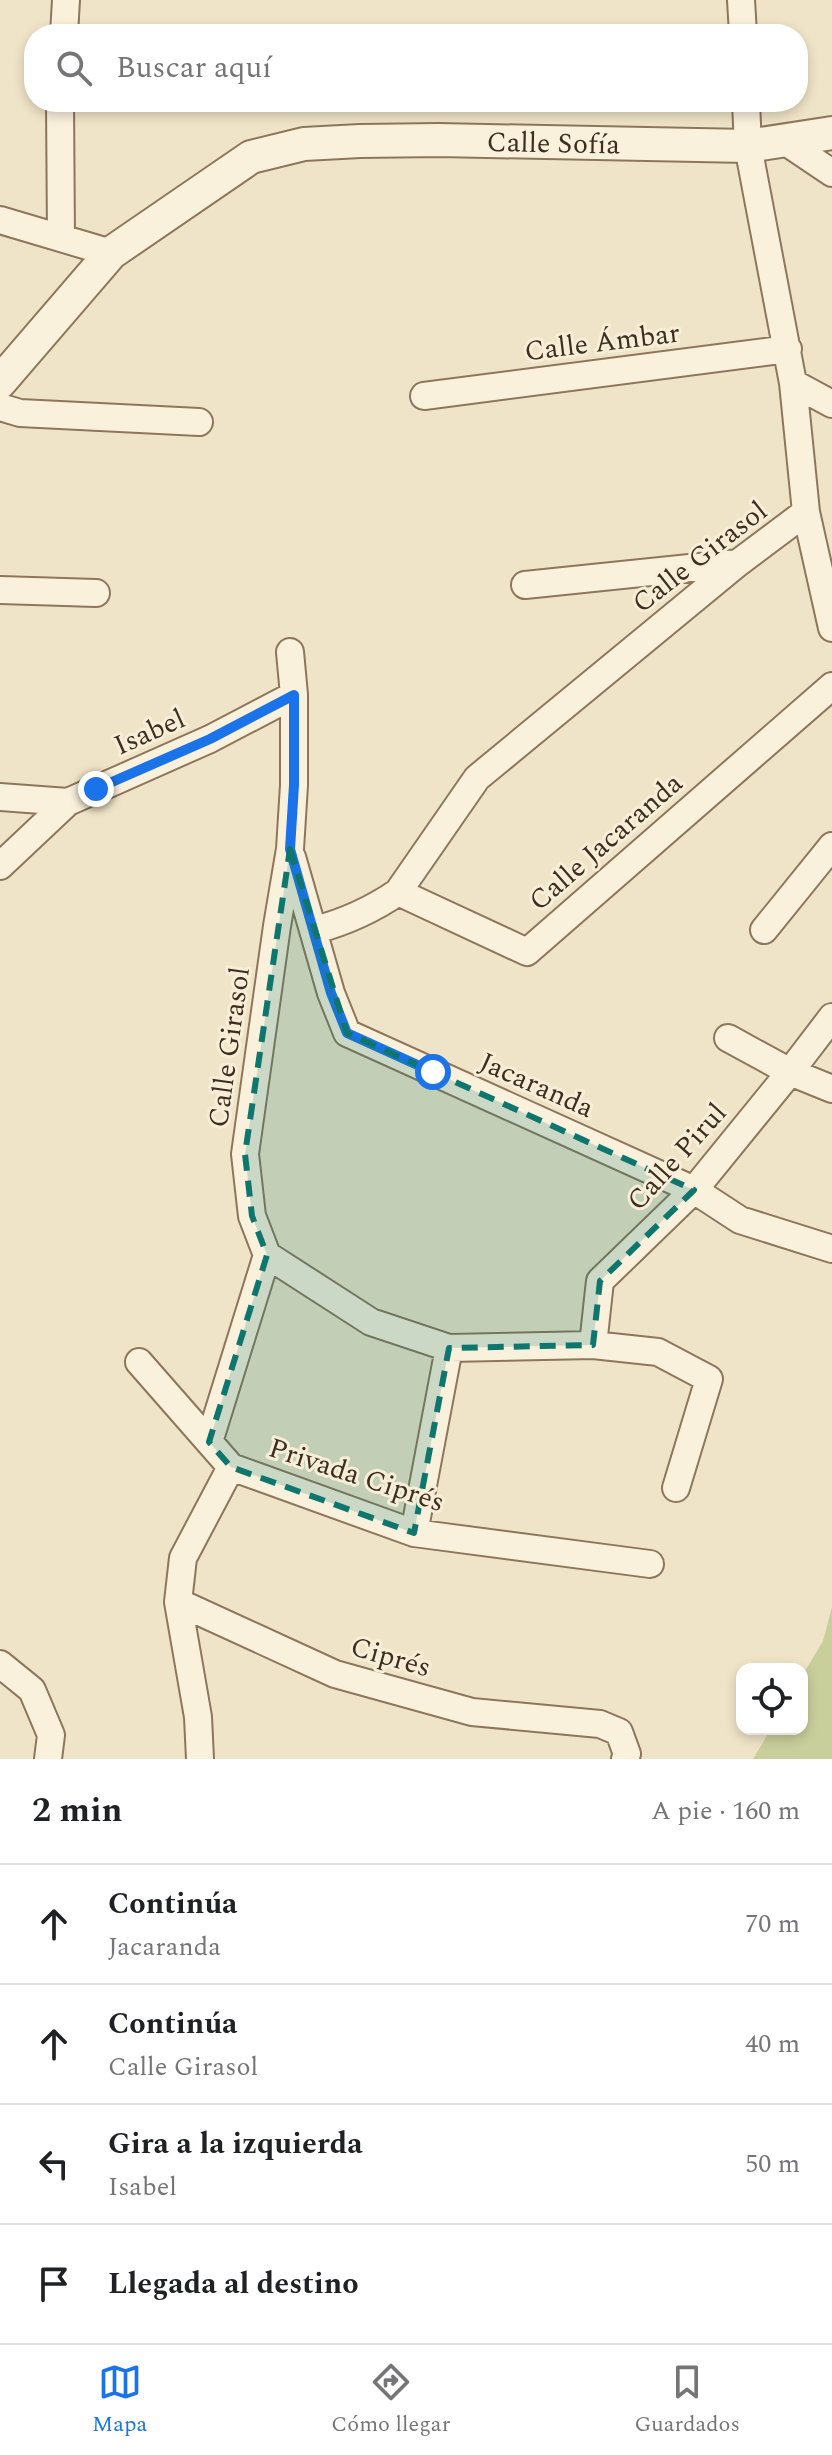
<!DOCTYPE html>
<html lang="es">
<meta charset="utf-8">
<style>
:root{--surface:#fff;--page:#f2f2f2;--text:#202124;--muted:#757577;--line:#e0e0e0;--accent:#1a73e8}
body{margin:0;font-family:Spectral,serif;background:var(--page);color:var(--text)}
.controls{position:absolute;right:24px;bottom:24px;display:grid;overflow:hidden;border-radius:16px;box-shadow:0 4px 12px #0003}
.controls button{width:72px;height:72px;display:grid;place-items:center;padding:0;border:0;border-bottom:2px solid var(--line);background:var(--surface);color:var(--text);font:40px sans-serif}
.stop{position:absolute;width:24px;height:24px;margin:-18px;border:6px solid #1a73e8;border-radius:50%;background:#fff}
.stop.end{background:#1a73e8;border-color:#fff;box-shadow:0 2px 8px #0008}
.list{margin:0;padding:0;list-style:none}
h2{display:flex;justify-content:space-between;align-items:center;height:104px;margin:0;padding:0 32px;font-size:34px}
h2 small{font-size:26px;font-weight:400;color:var(--muted)}
.list li{display:grid;grid-template-columns:52px 1fr auto;gap:24px;align-items:center;box-sizing:border-box;height:120px;padding:0 32px;border-top:2px solid var(--line)}
.list b{display:block;font-size:30px;white-space:nowrap}
.list p{margin:0;font-size:26px;white-space:nowrap;color:var(--muted)}
.list em{font-size:26px;font-style:normal;color:var(--muted)}
.icon{flex:none;width:44px;height:44px;fill:none;stroke:currentColor;stroke-width:2;stroke-linecap:round;stroke-linejoin:round}
.map{position:relative;flex:none;width:832px;height:1759px;overflow:hidden}
.search{position:absolute;background:var(--surface);box-shadow:0 4px 12px #0003;left:24px;right:24px;top:24px;height:88px;display:flex;align-items:center;gap:20px;box-sizing:border-box;padding:0 28px;border-radius:32px;color:var(--muted);font-size:30px}
.sheet{height:584px;background:var(--surface)}
nav{display:flex;justify-content:space-around;align-items:center;box-sizing:border-box;height:112px;border-top:2px solid var(--line);background:var(--surface);font-size:22px;color:var(--muted)}
nav a{display:grid;justify-items:center;gap:4px}
nav .on{color:var(--accent)}
.map>svg:first-child{display:block}
</style>
<div class="map">
<svg width="832" height="1759" viewBox="0 0 832 1759">
<rect width="100%" height="100%" fill="#f0e4c8"/>
<path fill="#c9cf9b" d="M 832,1607 L 832,1759 L 753,1759 L 771,1729 L 802,1729 L 802,1676 L 823,1641 Z"/>
<g fill="none" stroke-linecap="round" stroke-linejoin="round">
<defs>
<path id="minor" d="M 741,0 L 743,34
M 64,34 L 66,0
M 60,102 L 61,238
M 746,102 L 748,146 L 793,383 L 806,512 L 832,628
M 786,142 L 832,173
M 0,220 L 111,253
M 793,383 L 832,404
M 424,396 L 788,349
M 0,407 L 20,413 L 199,422
M 525,585 L 738,563
M 0,590 L 96,593
M 0,797 L 68,802
M 292,857 L 331,993 L 347,1033 L 694,1190 L 740,1220 L 832,1249
M 0,866 L 68,802 L 210,739 L 294,695
M 398,892 L 527,952 L 832,686
M 315,930 C 345,922 372,910 398,892 L 477,778 L 738,563 L 806,512
M 764,930 L 832,846
M 728,1038 L 790,1072 L 832,1089
M 267,1255 L 371,1322 L 449,1348 L 593,1345 L 658,1352 L 709,1379 L 676,1488
M 593,1345 L 600,1281 L 694,1190 L 790,1072 L 832,1017
M 139,1362 L 231,1467 L 414,1533 L 650,1564
M 209,1442 L 267,1255 L 252,1216 L 245,1154 L 277,926 L 290,849 L 294,785 L 294,695 L 290,652
M 414,1533 L 449,1348
M 178,1602 L 335,1674 L 472,1712 L 600,1724 L 619,1732 L 627,1754 L 625,1759
M 0,1664 L 32,1690 L 51,1735 L 48,1759
M 200,1759 L 198,1717 L 178,1602 L 183,1558 L 231,1467"/>
<g id="tertiary">
<path id="s1" d="M 0,382 L 111,253 L 251,157 L 304,144 L 360,141 L 439,140 L 748,146 L 832,133"/>
</g>
</defs>
<use href="#minor" stroke="#8d765c" stroke-width="30"/>
<use href="#tertiary" stroke="#8d765c" stroke-width="36"/>
<use href="#minor" stroke="#faf1dc" stroke-width="26"/>
<use href="#tertiary" stroke="#faf1dc" stroke-width="32"/>
</g>
<g fill="none" stroke-linecap="round" stroke-linejoin="round">
<path stroke="#1a73e8" stroke-width="10" d="M 96,789 L 210,739 L 294,695 L 294,785 L 290,849 L 331,993 L 347,1033 L 433,1072"/>
</g>
<path fill="#0f766e" fill-opacity="0.2" stroke="#0f766e" stroke-width="6" stroke-dasharray="16 10" stroke-linejoin="round" d="M 290,849 L 347,1033 L 694,1190 L 600,1281 L 593,1345 L 449,1348 L 414,1533 L 231,1467 L 209,1442 L 267,1255 L 252,1216 L 245,1154 Z"/>
<g text-anchor="middle" stroke-width="6" stroke-linejoin="round" paint-order="stroke">
<g font-size="28" fill="#3d2e20" stroke="#f7eed8">
<text dy="10" stroke="none"><textPath href="#s1" startOffset="644">Calle Sofía</textPath></text>
<text transform="translate(602 341) rotate(-7)" y="10">Calle Ámbar</text>
<text transform="translate(699 556) rotate(-38)" y="10">Calle Girasol</text>
<text transform="translate(149 731) rotate(-24)" y="10">Isabel</text>
<text transform="translate(605 841) rotate(-41)" y="10">Calle Jacaranda</text>
<text transform="translate(228 1047) rotate(-82)" y="10">Calle Girasol</text>
<text transform="translate(537 1084) rotate(24)" y="10">Jacaranda</text>
<text transform="translate(676 1156) rotate(-48)" y="10">Calle Pirul</text>
<text transform="translate(357 1474) rotate(18)" y="10">Privada Ciprés</text>
<text transform="translate(391 1656) rotate(16)" y="10">Ciprés</text>
</g>
</g>
</svg>
<div class="controls">
<button><svg class="icon" aria-label="locate" viewBox="0 0 24 24"><circle cx="12" cy="12" r="6"/><path d="M12 2v4M12 18v4M2 12h4M18 12h4"/></svg></button>
</div>
<div class="stop" style="left:433px;top:1072px"></div>
<div class="stop end" style="left:96px;top:789px"></div>
<div class="search"><svg class="icon" aria-label="search" viewBox="0 0 24 24"><circle cx="10" cy="10" r="6"/><path d="M15 15l6 6"/></svg>Buscar aquí</div>
</div>
<section class="sheet">
<h2>2 min<small>A pie · 160 m</small></h2>
<ul class="list">
<li><svg class="icon" aria-label="ahead" viewBox="0 0 24 24"><path d="M12 20V5M6 11l6-6 6 6"/></svg><div><b>Continúa</b><p>Jacaranda</p></div><em>70 m</em></li>
<li><svg class="icon" aria-label="ahead" viewBox="0 0 24 24"><path d="M12 20V5M6 11l6-6 6 6"/></svg><div><b>Continúa</b><p>Calle Girasol</p></div><em>40 m</em></li>
<li><svg class="icon" aria-label="left" viewBox="0 0 24 24"><path d="M17 20v-9H6M10 6l-5 5 5 5"/></svg><div><b>Gira a la izquierda</b><p>Isabel</p></div><em>50 m</em></li>
<li><svg class="icon" aria-label="arrive" viewBox="0 0 24 24"><path d="M6 21V4h12l-3 4 3 4H6"/></svg><div><b>Llegada al destino</b></div></li>
</ul>
</section>
<nav>
<a class="on"><svg class="icon" aria-label="map" viewBox="0 0 24 24"><path d="M3 6l6-2 6 2 6-2v14l-6 2-6-2-6 2zM9 4v14M15 6v14"/></svg>Mapa</a>
<a><svg class="icon" aria-label="directions" viewBox="0 0 24 24"><path d="M12 3l9 9-9 9-9-9zM9 14v-3h6M13 9l2 2-2 2"/></svg>Cómo llegar</a>
<a><svg class="icon" aria-label="saved" viewBox="0 0 24 24"><path d="M7 4h10v16l-5-4-5 4z"/></svg>Guardados</a>
</nav>
